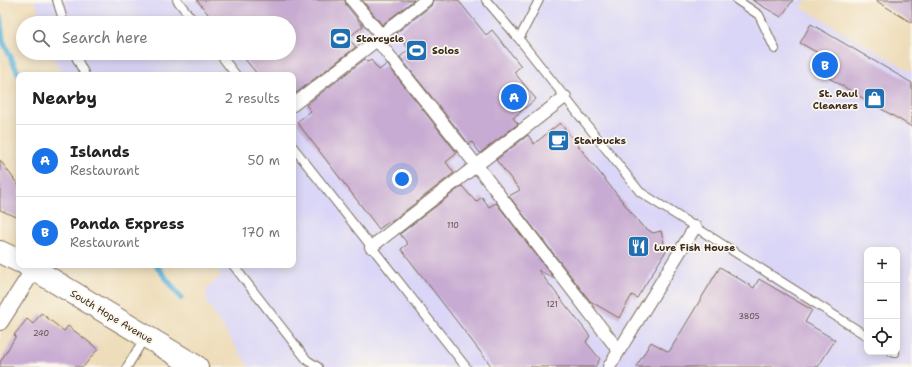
<!DOCTYPE html>
<meta charset="utf-8">
<style>
:root{--surface:#fff;--page:#f6f6f6;--text:#222;--muted:#767676;--line:#e0e0e0;--accent:#1a73e8}
body{margin:0;font-family:"Shantell Sans",sans-serif;background:var(--page);color:var(--text)}
.controls{position:absolute;right:12px;bottom:12px;display:grid;overflow:hidden;border-radius:8px;box-shadow:0 2px 10px #0003}
.controls button{width:36px;height:36px;display:grid;place-items:center;padding:0;border:0;border-bottom:1px solid var(--line);background:var(--surface);color:var(--text);font:20px sans-serif}
.you{position:absolute;left:402px;top:179px;width:14px;height:14px;margin:-10px;border:3px solid #fff;border-radius:50%;background:#1a73e8;box-shadow:0 0 0 6px #1a73e833}
.badge{display:grid;place-items:center;width:26px;height:26px;border-radius:50%;background:var(--accent);color:#fff;font-size:13px;font-weight:700}
.pin{position:absolute;translate:-50% -50%;border:2px solid #fff;box-shadow:0 1px 4px #0006}
.list{margin:0;padding:0;list-style:none}
h2{display:flex;justify-content:space-between;align-items:center;height:52px;margin:0;padding:0 16px;font-size:17px}
h2 small{font-size:13px;font-weight:400;color:var(--muted)}
.list li{display:grid;grid-template-columns:26px 1fr auto;gap:12px;align-items:center;box-sizing:border-box;height:72px;padding:0 16px;border-top:1px solid var(--line)}
.list b{display:block;font-size:15px;white-space:nowrap}
.list p{margin:0;font-size:13px;white-space:nowrap;color:var(--muted)}
.list em{font-size:13px;font-style:normal;color:var(--muted)}
.icon{flex:none;width:22px;height:22px;fill:none;stroke:currentColor;stroke-width:2;stroke-linecap:round;stroke-linejoin:round}
.map{position:relative;flex:none;width:912px;height:367px;overflow:hidden}
.search{position:absolute;background:var(--surface);box-shadow:0 2px 10px #0003;left:16px;top:16px;width:280px;height:44px;display:flex;align-items:center;gap:10px;box-sizing:border-box;padding:0 14px;border-radius:22px;color:var(--muted);font-size:15px}
.panel{position:absolute;background:var(--surface);box-shadow:0 2px 10px #0003;left:16px;top:72px;width:280px;height:196px;border-radius:8px}
.map>svg:first-child{display:block}
</style>
<div class="map">
<svg width="912" height="367" viewBox="0 0 912 367">
<rect width="100%" height="100%" fill="#fbf7ec"/>
<filter id="ink" filterUnits="userSpaceOnUse"><feTurbulence type="fractalNoise" baseFrequency=".025" numOctaves="2"/><feDisplacementMap in="SourceGraphic" scale="8" xChannelSelector="R" yChannelSelector="G"/><feConvolveMatrix kernelMatrix="1 2 1 2 8 2 1 2 1" color-interpolation-filters="sRGB"/></filter>
<filter id="wash" filterUnits="userSpaceOnUse"><feTurbulence type="fractalNoise" baseFrequency=".012" numOctaves="4" result="noise"/><feDisplacementMap in="SourceGraphic" scale="16" xChannelSelector="R" yChannelSelector="G"/><feGaussianBlur stdDeviation="0.9" result="paint"/><feColorMatrix in="noise" values="0 0 0 0 0 0 0 0 0 0 0 0 0 0 0 0 0 1.4 0 .05"/><feComposite in="paint" operator="in"/></filter>
<g filter="url(#wash)">
<rect width="100%" height="100%" fill="#eeddba"/>
<path fill="#dad6f7" fill-rule="evenodd" d="M 35,0 L 806,0 L 801,7 L 912,72 L 912,367 L 249,367 L 207,303 L 206,289 L 221,276 L 213,265 L 293,265 L 293,75 L 62,75 L 50,53 L 289,53 L 289,23 L 41,23 ZM 867,250 L 897,250 L 897,352 L 867,352 Z"/>
<g fill="none" stroke-linecap="round" stroke-linejoin="round">
<path stroke="#61b6dd" stroke-width="5.5" d="M 0,17 L 3,41 L 19,75
M 156,265 L 181,298"/>
</g>
<g id="blocks">
<path fill="#c8abd2" d="M 197,0 L 345,0 L 346,5 L 363,26 L 348,38 L 356,47 L 296,93 L 293,89 L 293,75 L 258,75 L 240,53 L 289,53 L 289,23 L 215,23 Z
M 362,0 L 414,0 L 382,25 Z
M 433,0 L 458,0 L 486,35 L 492,30 L 521,66 L 514,72 L 536,99 L 513,118 L 518,124 L 480,153 L 472,142 L 469,144 L 400,57 L 409,49 L 396,33 L 431,6 Z
M 752,0 L 793,0 L 781,17 Z
M 875,0 L 912,0 L 912,23 Z
M 811,24 L 912,83 L 912,127 L 812,68 L 820,54 L 800,43 Z
M 365,59 L 368,62 L 371,60 L 379,70 L 387,64 L 457,153 L 446,162 L 454,173 L 391,222 L 390,221 L 379,229 L 297,122 L 311,111 L 306,105 Z
M 560,123 L 642,226 L 653,233 L 661,231 L 666,251 L 637,298 L 632,295 L 619,318 L 590,301 L 509,196 L 520,190 L 496,160 L 528,135 L 534,144 Z
M 0,160 L 19,186 L 19,218 L 0,210 Z
M 462,186 L 476,202 L 482,197 L 489,207 L 496,203 L 555,279 L 538,270 L 590,336 L 586,342 L 600,359 L 595,367 L 492,367 L 401,249 L 408,244 L 400,234 Z
M 720,267 L 754,288 L 759,279 L 812,310 L 805,322 L 835,340 L 818,367 L 636,367 L 651,342 L 669,352 Z
M 41,313 L 64,331 L 68,326 L 98,349 L 83,367 L 0,367 L 0,362 L 16,336 L 14,335 L 27,319 L 33,324 Z"/>
</g>
</g>
<g filter="url(#ink)">
<use href="#blocks" fill-opacity="0" stroke="#7a6955" stroke-width="1"/>
<g fill="none" stroke-linecap="round" stroke-linejoin="round">
<defs>
<path id="service" d="M 57,0 L 64,23
M 177,0 L 195,23
M 486,0 L 519,39 L 640,192 L 867,336
M 737,0 L 759,15 L 775,49
M 519,39 L 539,0
M 74,53 L 85,75
M 219,53 L 236,75
M 293,147 L 466,367
M 233,265 L 307,360 L 318,367
M 892,352 L 895,353
M 127,367 L 145,337"/>
<path id="pedestrian" d="M 352,0 L 381,35
M 377,40 L 477,166 L 619,351
M 293,105 L 377,40 L 381,35 L 426,0
M 371,247 L 565,97
M 609,367 L 695,227"/>
<path id="minor" d="M 0,322 L 34,269"/>
<path id="secondary" d="M 0,252 L 19,261
M 27,265 L 197,367"/>
</defs>
<use href="#service" stroke="#7a6955" stroke-width="10"/>
<use href="#pedestrian" stroke="#7a6955" stroke-width="14"/>
<use href="#minor" stroke="#7a6955" stroke-width="18"/>
<use href="#secondary" stroke="#7a6955" stroke-width="24"/>
<use href="#service" stroke="#fff" stroke-width="8"/>
<use href="#pedestrian" stroke="#fff" stroke-width="12"/>
<use href="#minor" stroke="#fff" stroke-width="16"/>
<use href="#secondary" stroke="#fff" stroke-width="22"/>
</g>
</g>
<defs>
<symbol id="stadium-square" viewBox="-11 -11 22 22"><rect x="-9" y="-9" width="18" height="18" rx="4" fill="#1f6fb2" stroke="#fbf7ec"/><path d="M0-5a6.5 5 0 1 0 0 10a6.5 5 0 1 0 0-10ZM-3.5-1.8h7v3.6h-7Z" fill="#fff"/></symbol>
<symbol id="shop-square" viewBox="-11 -11 22 22"><rect x="-9" y="-9" width="18" height="18" rx="4" fill="#1f6fb2" stroke="#fbf7ec"/><path d="M-5-2.5h2.3a2.7 3.5 0 0 1 5.4 0H5L5.5 6h-11ZM-1.5-2.5h3a1.5 2.3 0 0 0-3 0Z" fill="#fff"/></symbol>
<symbol id="cafe-square" viewBox="-11 -11 22 22"><rect x="-9" y="-9" width="18" height="18" rx="4" fill="#1f6fb2" stroke="#fbf7ec"/><path d="M-5.5-4.5H6V0H3Q3 3.5 0 3.5H-2.5Q-5.5 3.5-5.5 0ZM3-3.2v2h1.7v-2ZM-6 4.5H4V6H-6Z" fill="#fff"/></symbol>
<symbol id="restaurant-square" viewBox="-11 -11 22 22"><rect x="-9" y="-9" width="18" height="18" rx="4" fill="#1f6fb2" stroke="#fbf7ec"/><path d="M-5-6h1v4h1v-4h1v4h1v-4h1v5L-1.5 .5V6h-2V.5L-5-1ZM5-6V6H3V1.5H1.5Q1.5-4 5-6Z" fill="#fff"/></symbol>
</defs>
<g fill-rule="evenodd">
<use href="#stadium-square" x="328" y="26" width="25" height="25"/>
<use href="#stadium-square" x="404" y="38" width="25" height="25"/>
<use href="#shop-square" x="862" y="86" width="25" height="25"/>
<use href="#cafe-square" x="546" y="128" width="25" height="25"/>
<use href="#restaurant-square" x="626" y="234" width="25" height="25"/>
</g>
<g text-anchor="middle" stroke-width="3.5" stroke-linejoin="round" paint-order="stroke">
<g font-size="8" fill="#5e4a4b">
<text x="453" y="228">110</text>
<text x="552" y="307">121</text>
<text x="749" y="319">3805</text>
<text x="41" y="336">240</text>
</g>
<g font-size="10" font-weight="bold" fill="#3b2a1e" stroke="#fbf7ec" text-anchor="start">
<text x="356" y="42">Starcycle</text>
<text x="432" y="54">Solos</text>
<text x="858" y="97" text-anchor="end">St. Paul<tspan x="858" dy="12">Cleaners</tspan></text>
<text x="574" y="144">Starbucks</text>
<text x="654" y="251">Lure Fish House</text>
</g>
<g font-size="10" fill="#3b2a1e" stroke="#fbf7ec">
<text transform="translate(112 316) rotate(31)" y="4">South Hope Avenue</text>
</g>
</g>
</svg>
<div class="controls">
<button>+</button>
<button>−</button>
<button><svg class="icon" aria-label="locate" viewBox="0 0 24 24"><circle cx="12" cy="12" r="6"/><path d="M12 2v4M12 18v4M2 12h4M18 12h4"/></svg></button>
</div>
<div class="you"></div>
<div class="pin badge" style="left:514px;top:97px">A</div>
<div class="pin badge" style="left:825px;top:65px">B</div>
<div class="search"><svg class="icon" aria-label="search" viewBox="0 0 24 24"><circle cx="10" cy="10" r="6"/><path d="M15 15l6 6"/></svg>Search here</div>
<section class="panel">
<h2>Nearby<small>2 results</small></h2>
<ul class="list">
<li><span class="badge">A</span><div><b>Islands</b><p>Restaurant</p></div><em>50 m</em></li>
<li><span class="badge">B</span><div><b>Panda Express</b><p>Restaurant</p></div><em>170 m</em></li>
</ul>
</section>
</div>
